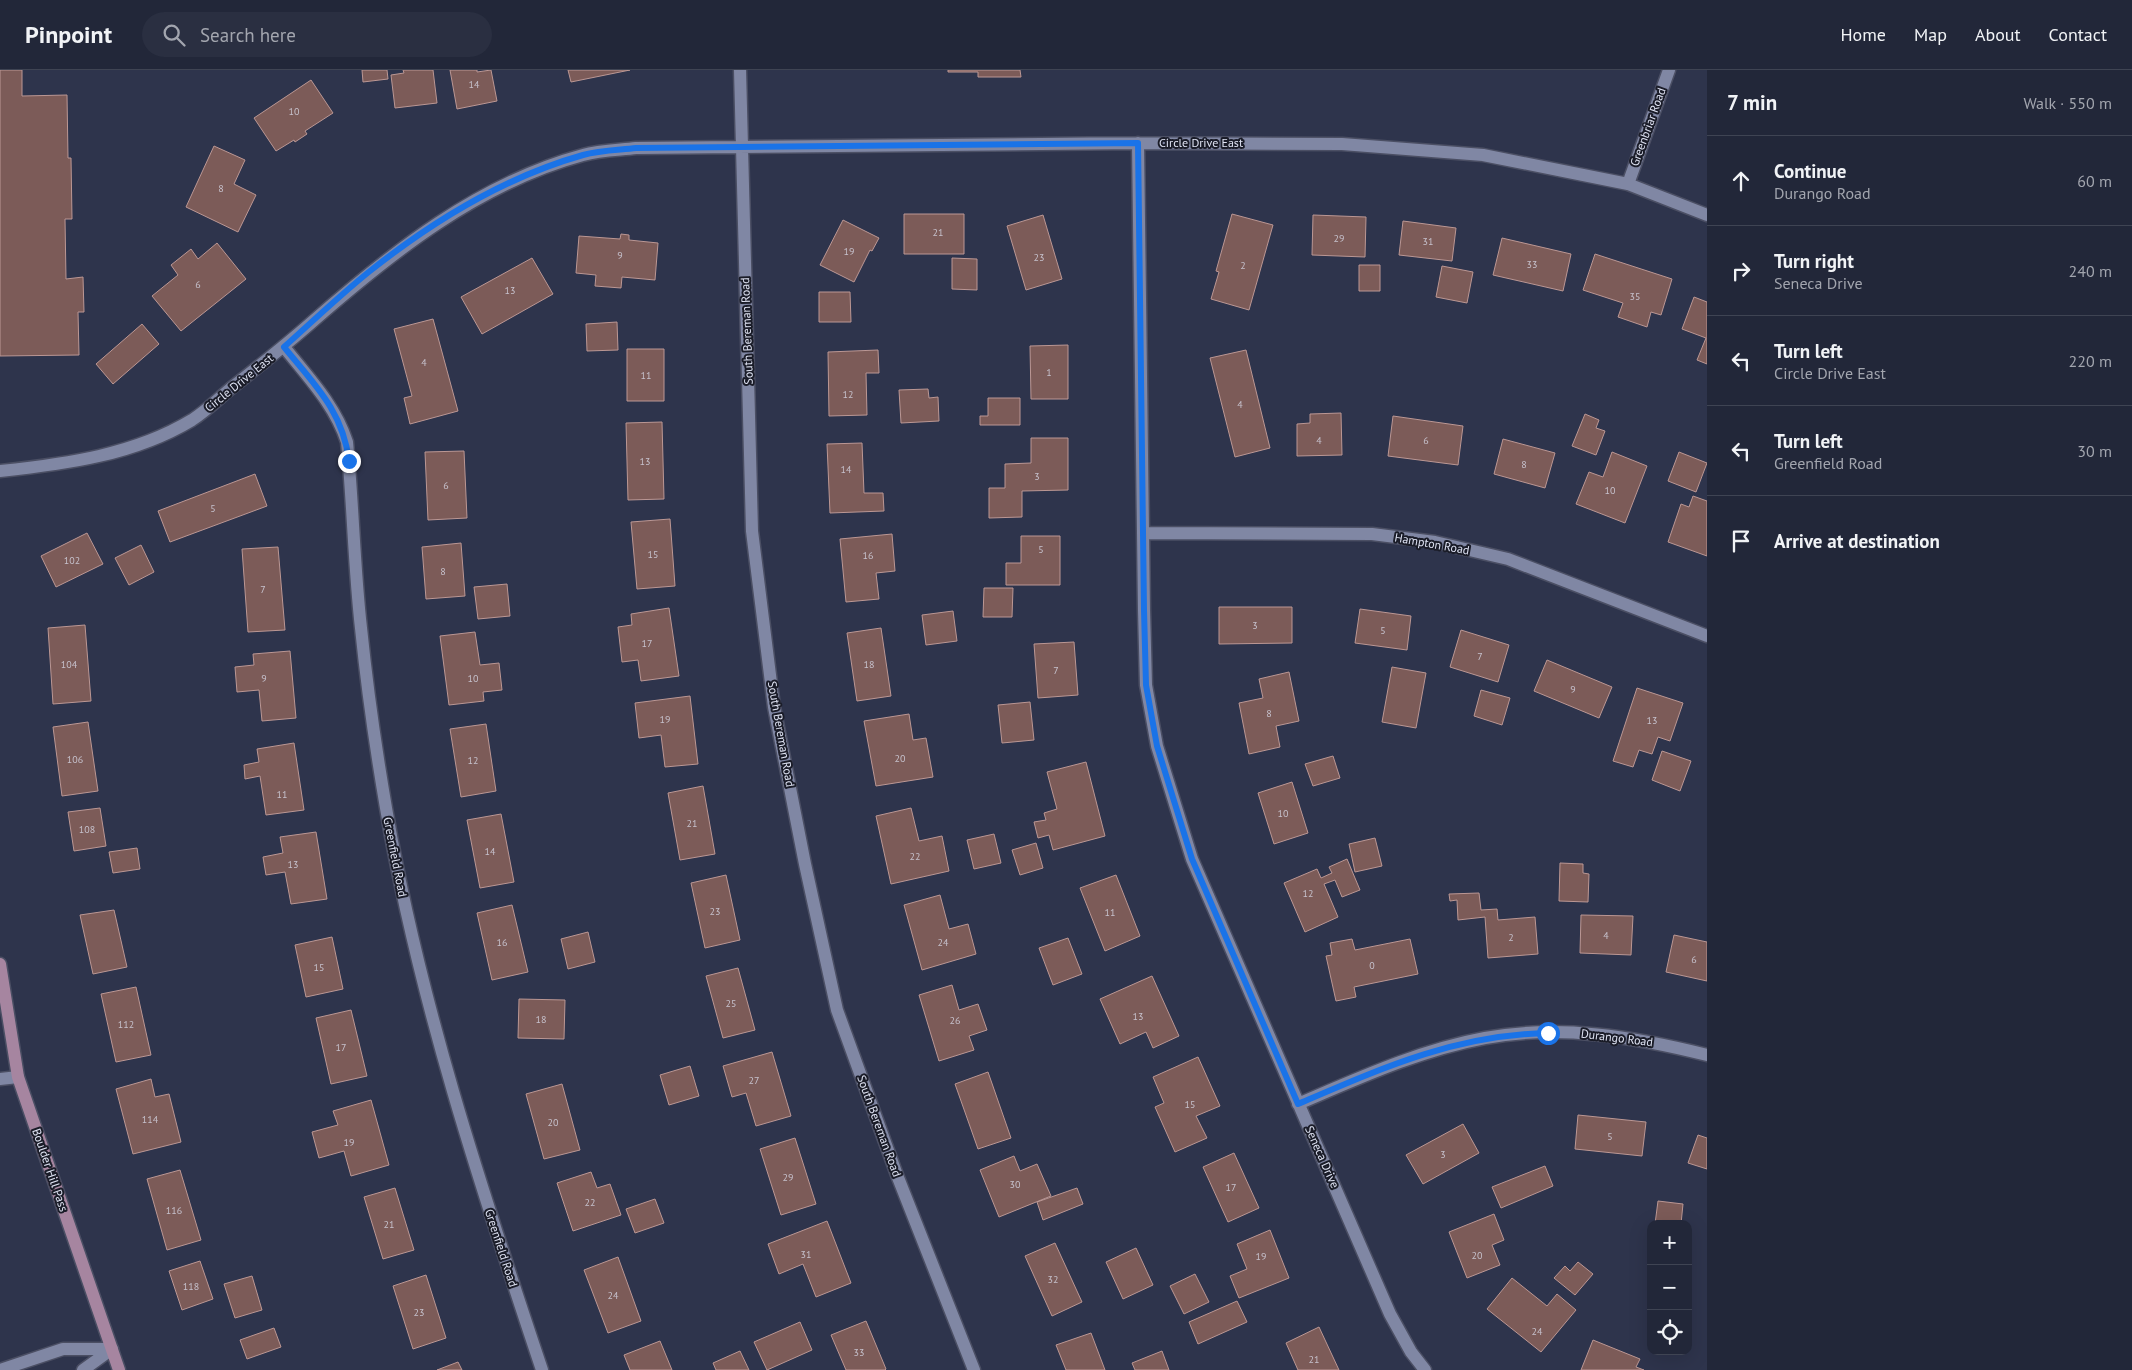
<!DOCTYPE html>
<meta charset="utf-8">
<style>
:root{--surface:#222739;--page:#2a2f41;--text:#f1f3f6;--muted:#a2a5ae;--line:#3f4453}
body{margin:0;font-family:"PT Sans",sans-serif;background:var(--page);color:var(--text)}
.controls{position:absolute;right:15px;bottom:15px;display:grid;overflow:hidden;border-radius:10px;box-shadow:0 5px 20px #0002}
.controls button{width:45px;height:45px;display:grid;place-items:center;padding:0;border:0;border-bottom:1px solid var(--line);background:var(--surface);color:var(--text);font:25px sans-serif}
.stop{position:absolute;width:15px;height:15px;margin:-11px;border:4px solid #1a73e8;border-radius:50%;background:#fff}
.stop.end{background:#1a73e8;border-color:#fff;box-shadow:0 1px 5px #0008}
.list{margin:0;padding:0;list-style:none}
h2{display:flex;justify-content:space-between;align-items:center;height:65px;margin:0;padding:0 20px;font-size:21px}
h2 small{font-size:16px;font-weight:400;color:var(--muted)}
.list li{display:grid;grid-template-columns:32px 1fr auto;gap:15px;align-items:center;box-sizing:border-box;height:90px;padding:0 20px;border-top:1px solid var(--line)}
.list b{display:block;font-size:19px;white-space:nowrap}
.list p{margin:0;font-size:16px;white-space:nowrap;color:var(--muted)}
.list em{font-size:16px;font-style:normal;color:var(--muted)}
.icon{flex:none;width:28px;height:28px;fill:none;stroke:currentColor;stroke-width:2;stroke-linecap:round;stroke-linejoin:round}
.map{position:relative;flex:none;width:1707px;height:1300px;overflow:hidden}
header{display:flex;align-items:center;gap:30px;box-sizing:border-box;height:70px;padding:0 25px;background:var(--surface);border-bottom:1px solid var(--line)}
header strong{font-size:24px}
nav{display:flex;gap:28px;margin-inline-start:auto;font-size:18px}
.search{width:350px;height:45px;background:var(--page);display:flex;align-items:center;gap:12px;box-sizing:border-box;padding:0 18px;border-radius:28px;color:var(--muted);font-size:19px}
main{display:flex}
aside{flex:1;background:var(--surface)}
.map>svg:first-child{display:block}
</style>
<header>
<strong>Pinpoint</strong>
<div class="search"><svg class="icon" aria-label="search" viewBox="0 0 24 24"><circle cx="10" cy="10" r="6"/><path d="M15 15l6 6"/></svg>Search here</div>
<nav><a>Home</a><a>Map</a><a>About</a><a>Contact</a></nav>
</header>
<main>
<div class="map">
<svg width="1707" height="1300" viewBox="0 0 1707 1300">
<rect width="100%" height="100%" fill="#2e344c"/>
<path fill="#7c5b58" stroke="#bb9794" d="M 0,0 L 22,0 L 22,26 L 67,25 L 68,88 L 71,88 L 72,149 L 65,149 L 66,209 L 83,207 L 84,242 L 78,242 L 79,285 L 0,286 Z
M 362,0 L 387,0 L 388,9 L 363,12 Z
M 403,0 L 433,0 L 437,33 L 395,38 L 391,5 L 404,3 Z
M 450,0 L 477,0 L 477,2 L 491,0 L 497,31 L 457,39 Z
M 568,0 L 630,0 L 571,12 Z
M 948,0 L 1020,0 L 1021,7 L 978,7 L 978,2 L 948,2 Z
M 311,10 L 333,43 L 305,61 L 307,64 L 295,72 L 294,70 L 276,81 L 254,48 Z
M 214,76 L 245,90 L 234,114 L 256,125 L 238,162 L 186,137 Z
M 904,144 L 964,144 L 964,184 L 904,184 Z
M 1232,144 L 1273,155 L 1249,240 L 1211,229 L 1219,202 L 1216,201 Z
M 1043,145 L 1062,209 L 1026,220 L 1007,156 Z
M 1313,145 L 1366,147 L 1365,187 L 1312,185 Z
M 843,150 L 879,168 L 872,181 L 870,180 L 854,212 L 820,195 Z
M 1403,151 L 1456,158 L 1452,191 L 1399,185 Z
M 621,164 L 629,165 L 629,170 L 658,173 L 655,210 L 622,207 L 621,218 L 595,216 L 596,205 L 576,203 L 579,166 L 620,169 Z
M 1502,168 L 1571,184 L 1563,221 L 1493,205 Z
M 217,173 L 246,209 L 181,261 L 152,226 L 178,205 L 171,195 L 191,179 L 198,189 Z
M 1595,184 L 1672,209 L 1661,245 L 1651,242 L 1647,257 L 1618,247 L 1623,233 L 1583,220 Z
M 532,188 L 553,224 L 482,264 L 461,227 Z
M 952,188 L 977,189 L 977,220 L 952,219 Z
M 1359,195 L 1380,195 L 1380,221 L 1359,221 Z
M 1442,196 L 1473,202 L 1467,233 L 1436,227 Z
M 819,222 L 850,222 L 851,252 L 819,252 Z
M 1694,227 L 1707,232 L 1707,294 L 1697,290 L 1706,268 L 1682,259 Z
M 433,249 L 458,341 L 410,354 L 404,328 L 412,326 L 394,259 Z
M 617,252 L 618,280 L 587,281 L 586,254 Z
M 142,254 L 159,274 L 113,314 L 96,294 Z
M 1068,275 L 1068,329 L 1031,329 L 1030,276 Z
M 627,279 L 664,279 L 664,331 L 627,331 Z
M 878,280 L 879,303 L 866,303 L 867,345 L 829,346 L 828,282 Z
M 1246,280 L 1270,378 L 1235,387 L 1210,288 Z
M 928,319 L 929,328 L 938,327 L 939,351 L 901,353 L 899,320 Z
M 988,328 L 1020,328 L 1020,355 L 980,355 L 980,346 L 988,346 Z
M 1341,343 L 1342,385 L 1297,386 L 1297,354 L 1310,353 L 1310,344 Z
M 1585,344 L 1599,350 L 1596,358 L 1605,361 L 1596,385 L 1572,376 Z
M 1393,346 L 1463,356 L 1458,395 L 1388,386 Z
M 662,352 L 664,429 L 628,430 L 626,353 Z
M 1031,368 L 1068,368 L 1068,420 L 1022,421 L 1022,447 L 989,448 L 989,418 L 1005,418 L 1005,394 L 1031,393 Z
M 1503,369 L 1555,383 L 1545,418 L 1494,404 Z
M 862,373 L 864,423 L 883,423 L 884,441 L 830,443 L 827,374 Z
M 464,381 L 467,448 L 428,450 L 425,382 Z
M 1612,382 L 1647,396 L 1625,453 L 1576,434 L 1589,402 L 1603,407 Z
M 1679,382 L 1707,393 L 1696,422 L 1668,411 Z
M 255,404 L 267,436 L 170,472 L 158,441 Z
M 1693,426 L 1707,431 L 1707,486 L 1668,472 L 1681,434 L 1689,437 Z
M 670,449 L 675,516 L 637,519 L 631,452 Z
M 87,463 L 103,494 L 56,517 L 41,486 Z
M 892,464 L 895,501 L 876,503 L 879,529 L 846,532 L 840,469 Z
M 1021,466 L 1060,466 L 1060,515 L 1006,515 L 1006,493 L 1021,493 Z
M 461,473 L 465,526 L 426,529 L 422,477 Z
M 141,475 L 154,502 L 129,515 L 115,488 Z
M 278,477 L 285,560 L 248,562 L 242,479 Z
M 507,514 L 510,546 L 478,549 L 474,517 Z
M 984,518 L 1013,518 L 1012,547 L 983,547 Z
M 1219,537 L 1292,537 L 1292,573 L 1219,574 Z
M 669,538 L 679,606 L 641,611 L 638,590 L 622,592 L 618,557 L 632,555 L 631,544 Z
M 1360,539 L 1411,546 L 1407,580 L 1355,573 Z
M 953,541 L 957,571 L 926,575 L 922,545 Z
M 85,555 L 91,631 L 53,634 L 48,558 Z
M 881,558 L 891,626 L 857,631 L 847,563 Z
M 1461,560 L 1509,575 L 1498,612 L 1450,597 Z
M 475,562 L 480,595 L 499,593 L 502,620 L 483,622 L 484,631 L 449,635 L 440,566 Z
M 1074,572 L 1078,625 L 1038,628 L 1034,574 Z
M 290,581 L 296,648 L 262,651 L 259,620 L 237,622 L 235,597 L 254,595 L 253,584 Z
M 1547,590 L 1612,617 L 1599,648 L 1534,621 Z
M 1392,597 L 1426,603 L 1416,658 L 1382,652 Z
M 1289,602 L 1299,651 L 1276,656 L 1280,677 L 1249,684 L 1239,633 L 1263,628 L 1259,609 Z
M 1637,618 L 1683,633 L 1670,671 L 1658,667 L 1652,684 L 1639,680 L 1633,697 L 1613,691 Z
M 1481,620 L 1510,628 L 1502,655 L 1474,646 Z
M 690,626 L 698,694 L 665,697 L 661,665 L 639,668 L 635,633 Z
M 1030,632 L 1034,670 L 1002,673 L 998,635 Z
M 909,644 L 913,670 L 926,668 L 933,707 L 876,716 L 864,651 Z
M 88,652 L 98,721 L 62,726 L 53,657 Z
M 486,654 L 496,721 L 461,727 L 450,659 Z
M 294,673 L 304,740 L 266,745 L 260,706 L 245,709 L 244,695 L 259,692 L 257,679 Z
M 1662,681 L 1691,691 L 1680,721 L 1652,710 Z
M 1333,686 L 1340,708 L 1313,716 L 1305,694 Z
M 1086,692 L 1105,766 L 1053,780 L 1049,765 L 1038,768 L 1034,752 L 1046,750 L 1044,743 L 1057,739 L 1047,702 Z
M 1292,712 L 1308,763 L 1274,774 L 1258,723 Z
M 703,716 L 715,784 L 680,790 L 668,723 Z
M 100,738 L 106,776 L 74,781 L 68,742 Z
M 911,738 L 919,771 L 942,766 L 949,801 L 891,814 L 876,746 Z
M 501,744 L 514,812 L 480,818 L 467,750 Z
M 316,762 L 327,829 L 291,834 L 285,802 L 266,805 L 263,787 L 283,783 L 280,767 Z
M 994,764 L 1001,793 L 974,799 L 967,770 Z
M 1375,768 L 1382,796 L 1355,802 L 1349,774 Z
M 1036,773 L 1043,798 L 1020,805 L 1012,780 Z
M 137,778 L 140,799 L 113,803 L 109,782 Z
M 1347,789 L 1360,820 L 1342,827 L 1335,810 L 1324,814 L 1338,847 L 1305,862 L 1284,813 L 1317,799 L 1321,808 L 1332,803 L 1329,797 Z
M 1560,793 L 1583,794 L 1583,803 L 1589,804 L 1588,832 L 1559,831 Z
M 726,805 L 740,870 L 705,878 L 691,813 Z
M 1116,805 L 1140,866 L 1105,881 L 1080,818 Z
M 1479,823 L 1481,840 L 1497,839 L 1498,850 L 1535,847 L 1538,884 L 1488,888 L 1485,847 L 1458,850 L 1457,830 L 1450,831 L 1449,824 Z
M 940,825 L 949,859 L 968,854 L 976,884 L 922,900 L 904,835 Z
M 512,835 L 528,902 L 492,910 L 477,843 Z
M 114,840 L 127,897 L 93,904 L 80,845 Z
M 1581,845 L 1633,846 L 1631,885 L 1580,883 Z
M 588,862 L 595,892 L 568,899 L 561,869 Z
M 1674,865 L 1707,872 L 1707,911 L 1666,902 Z
M 332,867 L 343,919 L 306,927 L 295,875 Z
M 1068,868 L 1082,904 L 1053,915 L 1039,878 Z
M 1352,869 L 1355,880 L 1410,869 L 1418,904 L 1354,917 L 1356,927 L 1336,931 L 1326,886 L 1332,885 L 1330,873 Z
M 738,898 L 755,960 L 723,968 L 706,906 Z
M 1152,906 L 1179,966 L 1153,978 L 1146,962 L 1120,974 L 1100,929 Z
M 952,915 L 959,940 L 978,934 L 987,960 L 969,966 L 974,980 L 939,991 L 919,925 Z
M 136,917 L 151,985 L 116,992 L 101,924 Z
M 519,929 L 565,930 L 564,969 L 518,968 Z
M 351,940 L 367,1006 L 331,1014 L 316,948 Z
M 772,982 L 791,1046 L 756,1056 L 746,1023 L 732,1027 L 723,996 Z
M 1198,987 L 1220,1036 L 1196,1046 L 1207,1068 L 1175,1082 L 1155,1037 L 1164,1033 L 1153,1007 Z
M 690,996 L 699,1026 L 669,1035 L 660,1005 Z
M 988,1002 L 1011,1068 L 978,1079 L 955,1014 Z
M 151,1009 L 155,1027 L 169,1024 L 181,1072 L 133,1084 L 116,1019 Z
M 562,1014 L 580,1080 L 544,1089 L 526,1024 Z
M 371,1030 L 389,1095 L 351,1106 L 344,1081 L 319,1088 L 312,1062 L 338,1055 L 333,1041 Z
M 1578,1045 L 1646,1052 L 1642,1086 L 1575,1079 Z
M 1463,1054 L 1479,1083 L 1423,1114 L 1406,1085 Z
M 1698,1065 L 1707,1068 L 1707,1099 L 1688,1093 Z
M 795,1068 L 816,1134 L 781,1145 L 760,1079 Z
M 1234,1083 L 1259,1138 L 1228,1152 L 1203,1097 Z
M 1014,1086 L 1020,1101 L 1037,1094 L 1051,1126 L 999,1147 L 980,1100 Z
M 1545,1096 L 1553,1116 L 1501,1138 L 1492,1117 Z
M 180,1100 L 201,1170 L 167,1180 L 147,1109 Z
M 591,1102 L 597,1118 L 610,1114 L 621,1145 L 573,1161 L 557,1113 Z
M 395,1118 L 414,1180 L 383,1189 L 364,1127 Z
M 1077,1118 L 1083,1134 L 1043,1150 L 1037,1132 Z
M 655,1129 L 664,1153 L 635,1163 L 626,1139 Z
M 1658,1131 L 1683,1134 L 1681,1154 L 1655,1154 Z
M 1494,1144 L 1504,1170 L 1492,1175 L 1500,1195 L 1467,1208 L 1449,1162 Z
M 827,1151 L 851,1213 L 816,1227 L 803,1194 L 779,1204 L 768,1174 Z
M 1270,1160 L 1289,1208 L 1239,1228 L 1230,1206 L 1247,1199 L 1237,1174 Z
M 1055,1173 L 1082,1232 L 1052,1246 L 1025,1186 Z
M 1136,1178 L 1153,1215 L 1123,1229 L 1106,1192 Z
M 618,1187 L 641,1251 L 608,1263 L 584,1200 Z
M 200,1191 L 213,1229 L 182,1240 L 169,1201 Z
M 1578,1192 L 1593,1204 L 1575,1225 L 1554,1208 L 1565,1196 L 1570,1201 Z
M 1195,1204 L 1209,1232 L 1184,1244 L 1170,1216 Z
M 426,1205 L 446,1268 L 413,1279 L 393,1216 Z
M 252,1206 L 262,1240 L 235,1248 L 224,1214 Z
M 1512,1208 L 1547,1236 L 1557,1224 L 1576,1240 L 1541,1282 L 1487,1239 Z
M 1237,1231 L 1247,1252 L 1198,1274 L 1189,1252 Z
M 866,1251 L 886,1299 L 885,1300 L 846,1300 L 831,1265 Z
M 800,1252 L 812,1280 L 767,1300 L 754,1272 Z
M 1319,1257 L 1339,1300 L 1298,1300 L 1286,1273 Z
M 274,1258 L 281,1277 L 247,1289 L 240,1270 Z
M 1091,1263 L 1105,1300 L 1066,1300 L 1056,1275 Z
M 1593,1270 L 1640,1289 L 1636,1297 L 1644,1300 L 1581,1300 Z
M 660,1271 L 672,1300 L 630,1300 L 624,1285 Z
M 740,1281 L 749,1300 L 716,1300 L 713,1293 Z
M 1162,1281 L 1169,1300 L 1135,1300 L 1132,1293 Z
M 458,1292 L 462,1300 L 437,1300 Z"/>
<g fill="none" stroke-linecap="round" stroke-linejoin="round">
<defs>
<path id="street" d="M 740,0 L 752,461 L 774,637 L 805,794 L 837,940 L 897,1105 L 974,1300
M 1138,73 L 1144,540 L 1146,615 L 1157,676 L 1192,789 L 1390,1244 L 1411,1282 L 1425,1300
M 1628,114 L 1669,0
M 284,277 C 308,307 335,335 347,372 C 353,434 354,496 361,558 C 367,617 376,680 386,738 C 419,930 480,1115 542,1300
M 0,401 C 66,394 134,385 192,350 C 206,341 218,329 230,319 C 258,297 286,275 312,252 C 392,182 479,113 583,85 C 600,80 619,80 636,78 L 1138,73 L 1342,74 L 1483,85 L 1628,114 L 1707,145
M 1143,463 L 1372,464 L 1435,472 L 1508,489 L 1707,566
M 0,1009 L 18,1007
M 1298,1034 C 1359,1008 1420,980 1485,968 C 1559,954 1635,967 1707,985
M 0,1300 L 63,1279 L 112,1279
M 83,1300 L 112,1279"/>
<path id="secondary" d="M 0,894 L 18,1007 L 119,1300"/>
</defs>
<use href="#street" stroke="#4b4f64" stroke-width="15"/>
<use href="#secondary" stroke="#4b4f64" stroke-width="15"/>
<use href="#street" stroke="#8087a4" stroke-width="12"/>
<use href="#secondary" stroke="#a685a0" stroke-width="12"/>
</g>
<g fill="none" stroke-linecap="round" stroke-linejoin="round">
<path stroke="#1a73e8" stroke-width="6" d="M 349,391 C 343,341 314,314 284,277 C 312,252 340,225 370,201 C 433,151 505,107 583,85 C 600,80 619,80 636,78 L 1138,73 L 1144,540 L 1146,615 L 1157,676 L 1192,789 L 1298,1034 C 1382,998 1455,965 1548,963"/>
</g>
<g text-anchor="middle" stroke-width="4" stroke-linejoin="round" paint-order="stroke">
<g font-size="10" fill="#c6c1cc">
<text x="474" y="18">14</text>
<text x="294" y="45">10</text>
<text x="221" y="122">8</text>
<text x="938" y="166">21</text>
<text x="1339" y="172">29</text>
<text x="1428" y="175">31</text>
<text x="849" y="185">19</text>
<text x="620" y="189">9</text>
<text x="1039" y="191">23</text>
<text x="1532" y="198">33</text>
<text x="1243" y="199">2</text>
<text x="198" y="218">6</text>
<text x="510" y="224">13</text>
<text x="1635" y="230">35</text>
<text x="424" y="296">4</text>
<text x="1049" y="306">1</text>
<text x="646" y="309">11</text>
<text x="848" y="328">12</text>
<text x="1240" y="338">4</text>
<text x="1319" y="374">4</text>
<text x="1426" y="374">6</text>
<text x="645" y="395">13</text>
<text x="1524" y="398">8</text>
<text x="846" y="403">14</text>
<text x="1037" y="410">3</text>
<text x="446" y="419">6</text>
<text x="1610" y="424">10</text>
<text x="213" y="442">5</text>
<text x="1041" y="483">5</text>
<text x="653" y="488">15</text>
<text x="868" y="489">16</text>
<text x="72" y="494">102</text>
<text x="443" y="505">8</text>
<text x="263" y="523">7</text>
<text x="1255" y="559">3</text>
<text x="1383" y="564">5</text>
<text x="647" y="577">17</text>
<text x="1480" y="590">7</text>
<text x="69" y="598">104</text>
<text x="869" y="598">18</text>
<text x="1056" y="604">7</text>
<text x="264" y="612">9</text>
<text x="473" y="612">10</text>
<text x="1573" y="623">9</text>
<text x="1269" y="647">8</text>
<text x="665" y="653">19</text>
<text x="1652" y="654">13</text>
<text x="900" y="692">20</text>
<text x="75" y="693">106</text>
<text x="473" y="694">12</text>
<text x="282" y="728">11</text>
<text x="1283" y="747">10</text>
<text x="692" y="757">21</text>
<text x="87" y="763">108</text>
<text x="490" y="785">14</text>
<text x="915" y="790">22</text>
<text x="293" y="798">13</text>
<text x="1308" y="827">12</text>
<text x="715" y="845">23</text>
<text x="1110" y="846">11</text>
<text x="1606" y="869">4</text>
<text x="1511" y="871">2</text>
<text x="502" y="876">16</text>
<text x="943" y="876">24</text>
<text x="1694" y="893">6</text>
<text x="1372" y="899">0</text>
<text x="319" y="901">15</text>
<text x="731" y="937">25</text>
<text x="1138" y="950">13</text>
<text x="541" y="953">18</text>
<text x="955" y="954">26</text>
<text x="126" y="958">112</text>
<text x="341" y="981">17</text>
<text x="754" y="1014">27</text>
<text x="1190" y="1038">15</text>
<text x="150" y="1053">114</text>
<text x="553" y="1056">20</text>
<text x="1610" y="1070">5</text>
<text x="349" y="1076">19</text>
<text x="1443" y="1088">3</text>
<text x="788" y="1111">29</text>
<text x="1015" y="1118">30</text>
<text x="1231" y="1121">17</text>
<text x="590" y="1136">22</text>
<text x="174" y="1144">116</text>
<text x="389" y="1158">21</text>
<text x="806" y="1188">31</text>
<text x="1477" y="1189">20</text>
<text x="1261" y="1190">19</text>
<text x="1053" y="1213">32</text>
<text x="191" y="1220">118</text>
<text x="613" y="1229">24</text>
<text x="419" y="1246">23</text>
<text x="1537" y="1265">24</text>
<text x="859" y="1286">33</text>
<text x="1314" y="1293">21</text>
</g>
<g font-size="12" fill="#dfe3f3" stroke="#1a1c28">
<text transform="translate(1648 57) rotate(-70)" y="4">Greenbriar Road</text>
<text x="1201" y="77">Circle Drive East</text>
<text transform="translate(747 261) rotate(-92)" y="4">South Bereman Road</text>
<text transform="translate(239 313) rotate(-39)" y="4">Circle Drive East</text>
<text transform="translate(1432 474) rotate(10)" y="4">Hampton Road</text>
<text transform="translate(781 664) rotate(80)" y="4">South Bereman Road</text>
<text transform="translate(395 787) rotate(79)" y="4">Greenfield Road</text>
<text transform="translate(1617 968) rotate(7)" y="4">Durango Road</text>
<text transform="translate(879 1056) rotate(70)" y="4">South Bereman Road</text>
<text transform="translate(1322 1087) rotate(66)" y="4">Seneca Drive</text>
<text transform="translate(50 1100) rotate(71)" y="4">Boulder Hill Pass</text>
<text transform="translate(501 1178) rotate(72)" y="4">Greenfield Road</text>
</g>
</g>
</svg>
<div class="controls">
<button>+</button>
<button>−</button>
<button><svg class="icon" aria-label="locate" viewBox="0 0 24 24"><circle cx="12" cy="12" r="6"/><path d="M12 2v4M12 18v4M2 12h4M18 12h4"/></svg></button>
</div>
<div class="stop" style="left:1548px;top:963px"></div>
<div class="stop end" style="left:349px;top:391px"></div>
</div>
<aside>
<h2>7 min<small>Walk · 550 m</small></h2>
<ul class="list">
<li><svg class="icon" aria-label="ahead" viewBox="0 0 24 24"><path d="M12 20V5M6 11l6-6 6 6"/></svg><div><b>Continue</b><p>Durango Road</p></div><em>60 m</em></li>
<li><svg class="icon" aria-label="right" viewBox="0 0 24 24"><path d="M7 20v-9h11M14 6l5 5-5 5"/></svg><div><b>Turn right</b><p>Seneca Drive</p></div><em>240 m</em></li>
<li><svg class="icon" aria-label="left" viewBox="0 0 24 24"><path d="M17 20v-9H6M10 6l-5 5 5 5"/></svg><div><b>Turn left</b><p>Circle Drive East</p></div><em>220 m</em></li>
<li><svg class="icon" aria-label="left" viewBox="0 0 24 24"><path d="M17 20v-9H6M10 6l-5 5 5 5"/></svg><div><b>Turn left</b><p>Greenfield Road</p></div><em>30 m</em></li>
<li><svg class="icon" aria-label="arrive" viewBox="0 0 24 24"><path d="M6 21V4h12l-3 4 3 4H6"/></svg><div><b>Arrive at destination</b></div></li>
</ul>
</aside>
</main>
